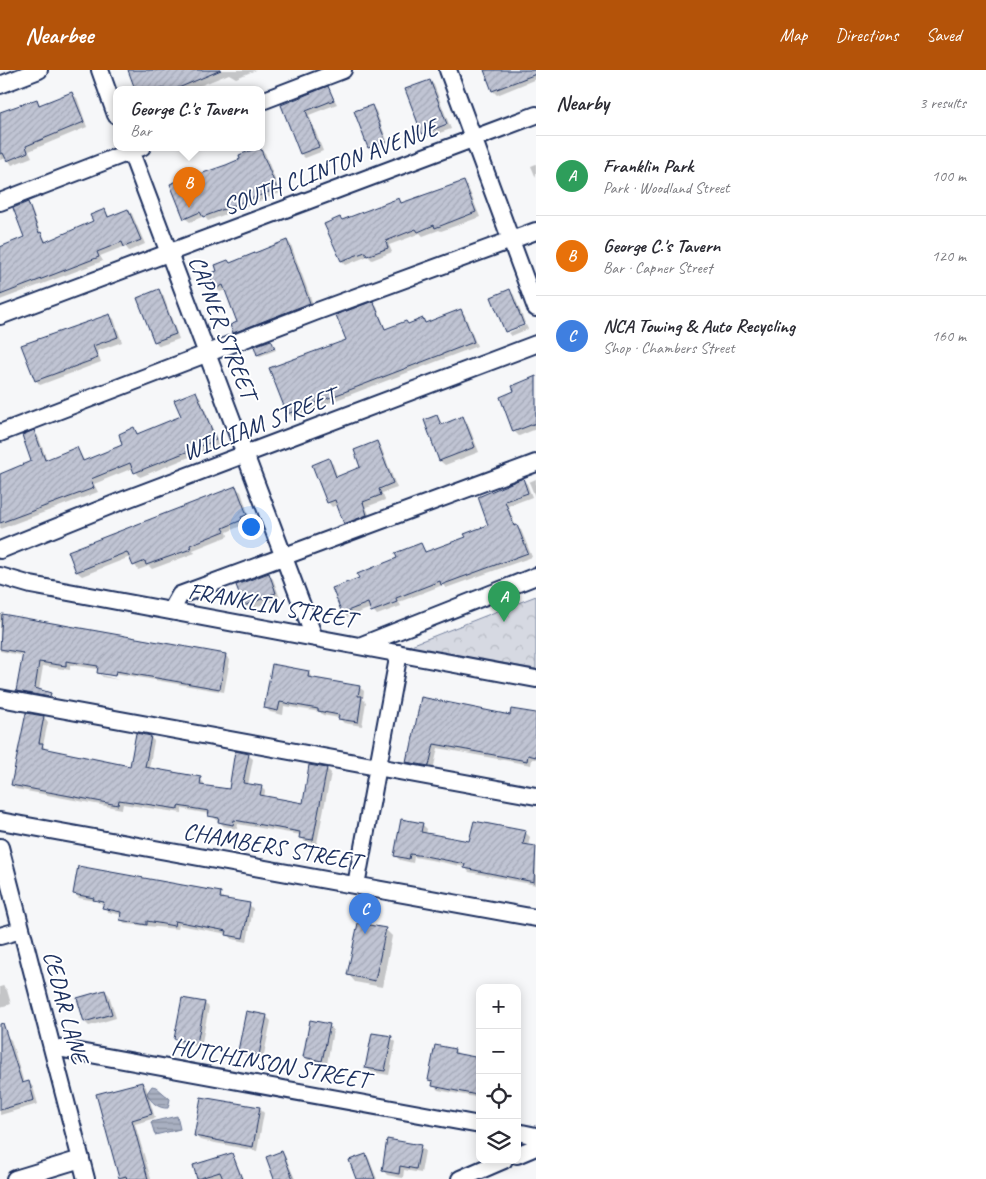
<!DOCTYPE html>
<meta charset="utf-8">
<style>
:root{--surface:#fff;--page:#f7f7f7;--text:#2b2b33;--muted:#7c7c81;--line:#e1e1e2;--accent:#b45309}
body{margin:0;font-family:Caveat,sans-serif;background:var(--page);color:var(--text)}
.controls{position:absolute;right:15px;bottom:15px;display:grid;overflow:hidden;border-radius:10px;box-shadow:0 2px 12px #0003}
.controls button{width:45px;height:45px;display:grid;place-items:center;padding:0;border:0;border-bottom:1px solid var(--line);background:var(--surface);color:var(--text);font:25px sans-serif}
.you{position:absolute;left:250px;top:456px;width:18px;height:18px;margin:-12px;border:4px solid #fff;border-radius:50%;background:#1a73e8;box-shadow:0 0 0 8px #1a73e833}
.badge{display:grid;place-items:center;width:32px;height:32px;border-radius:50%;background:var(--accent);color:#fff;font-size:16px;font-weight:700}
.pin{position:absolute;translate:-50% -41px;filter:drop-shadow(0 1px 2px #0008)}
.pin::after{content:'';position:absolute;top:26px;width:18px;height:15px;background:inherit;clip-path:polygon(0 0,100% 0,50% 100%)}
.popup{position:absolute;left:113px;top:16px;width:152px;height:65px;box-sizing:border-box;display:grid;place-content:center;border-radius:10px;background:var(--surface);filter:drop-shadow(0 1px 4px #0005);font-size:16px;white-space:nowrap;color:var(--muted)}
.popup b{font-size:19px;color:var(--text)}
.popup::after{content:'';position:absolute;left:50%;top:100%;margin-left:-10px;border:10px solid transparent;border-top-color:var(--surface)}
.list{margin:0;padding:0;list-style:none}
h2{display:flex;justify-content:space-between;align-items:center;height:65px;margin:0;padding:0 20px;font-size:21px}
h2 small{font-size:16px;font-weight:400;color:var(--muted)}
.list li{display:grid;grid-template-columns:32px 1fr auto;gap:15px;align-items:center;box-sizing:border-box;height:80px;padding:0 20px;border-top:1px solid var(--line)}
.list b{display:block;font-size:19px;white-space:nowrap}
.list p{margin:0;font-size:16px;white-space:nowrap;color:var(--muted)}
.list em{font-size:16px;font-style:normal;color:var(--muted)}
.icon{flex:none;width:28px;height:28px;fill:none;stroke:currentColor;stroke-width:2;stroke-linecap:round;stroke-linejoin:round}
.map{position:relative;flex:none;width:536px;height:1109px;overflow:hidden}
header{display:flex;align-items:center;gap:30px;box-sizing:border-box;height:70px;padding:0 25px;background:var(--accent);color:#fff}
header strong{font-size:24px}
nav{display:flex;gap:28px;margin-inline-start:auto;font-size:18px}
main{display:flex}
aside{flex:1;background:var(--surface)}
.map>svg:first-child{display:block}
</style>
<header>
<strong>Nearbee</strong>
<nav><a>Map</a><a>Directions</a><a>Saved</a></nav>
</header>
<main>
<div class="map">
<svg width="536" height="1109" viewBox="0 0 536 1109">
<defs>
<pattern id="park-crowns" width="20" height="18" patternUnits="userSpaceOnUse" patternTransform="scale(1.25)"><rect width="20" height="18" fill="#d6d9e2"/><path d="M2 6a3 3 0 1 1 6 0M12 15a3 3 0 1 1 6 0" fill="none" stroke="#b7bbc4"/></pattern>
<pattern id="water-rules" width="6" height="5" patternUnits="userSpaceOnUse" patternTransform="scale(1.25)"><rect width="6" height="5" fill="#a9b0c1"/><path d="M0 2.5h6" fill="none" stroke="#8990a0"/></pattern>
<pattern id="building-hatch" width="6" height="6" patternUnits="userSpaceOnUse" patternTransform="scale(1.25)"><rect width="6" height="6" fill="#c0c4d3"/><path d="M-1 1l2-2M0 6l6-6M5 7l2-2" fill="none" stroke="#a4a9b8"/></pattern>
</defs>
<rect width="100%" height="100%" fill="#f6f7f9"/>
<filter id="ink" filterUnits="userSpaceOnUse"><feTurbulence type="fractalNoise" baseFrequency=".02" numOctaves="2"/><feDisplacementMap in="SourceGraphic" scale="10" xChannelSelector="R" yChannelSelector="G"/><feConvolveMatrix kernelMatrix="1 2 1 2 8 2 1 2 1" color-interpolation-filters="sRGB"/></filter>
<g filter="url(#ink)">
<path fill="url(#park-crowns)" stroke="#7884a0" d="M 536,526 L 536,599 L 406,577 Z"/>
<path fill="url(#water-rules)" stroke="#707c99" d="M 152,1016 L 156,1017 L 170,1029 L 168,1038 C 159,1039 150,1032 147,1023 Z
M 177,1046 L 180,1059 L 155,1065 L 151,1052 Z"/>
<path fill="#0003" d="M 129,0 L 256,0 L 236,8 L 229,4 L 192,19 L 137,19 Z
M 488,0 L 536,0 L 536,9 L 497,25 L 493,21 L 486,2 Z
M 430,11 L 434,15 L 451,59 L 428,67 L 423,63 Z
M 328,18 L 337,34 L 309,45 L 323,81 L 305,88 L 301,84 L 283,36 Z
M 72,24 L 77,28 L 87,57 L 29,81 L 32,87 L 12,95 L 7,88 L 0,90 L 0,44 L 37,31 L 42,36 Z
M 371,36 L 376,41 L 389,76 L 373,82 L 369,78 Z
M 260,79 L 265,83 L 280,123 L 208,151 L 204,146 L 190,152 L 185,148 L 200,105 L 242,90 Z
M 536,94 L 536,108 L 531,96 Z
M 464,113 L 468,117 L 480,147 L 441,161 L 439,160 L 423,166 L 420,163 L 408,168 L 389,175 L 392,182 L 372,190 L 368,186 L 346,195 L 342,191 L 343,151 L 399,129 L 403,134 Z
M 27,134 L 31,138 L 41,164 L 47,172 L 95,152 L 105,140 L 110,148 L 128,140 L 132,144 L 145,174 L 129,181 L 125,176 L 100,186 L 103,191 L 0,230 L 0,179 L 26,168 Z
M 287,171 L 291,175 L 314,237 L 238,266 L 234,262 L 239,253 L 226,220 L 220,222 L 216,218 Z
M 159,221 L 163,225 L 179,269 L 159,276 L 155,271 Z
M 510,221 L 514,225 L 525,253 L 507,262 L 493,228 Z
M 373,233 L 377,237 L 386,260 L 423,250 L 427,254 L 461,241 L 465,245 L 477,276 L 292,347 L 288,343 L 348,271 Z
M 109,245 L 114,249 L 122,272 L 97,281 L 101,292 L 40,315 L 36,310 Z
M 526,255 L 528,259 L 511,266 L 508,263 Z
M 271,271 L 276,280 L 260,286 L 258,285 Z
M 536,308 L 536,359 L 519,366 L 514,361 L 516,322 Z
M 196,323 L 200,327 L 219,375 L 140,407 L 133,398 L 94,414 L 98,422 L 0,459 L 0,406 L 33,392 L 34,362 L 38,366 L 47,390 L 77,378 L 85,392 L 124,376 L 134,359 L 139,365 L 182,347 Z
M 437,346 L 443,355 L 463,348 L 467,352 L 479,382 L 445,395 L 440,391 L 425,351 Z
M 377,372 L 381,377 L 397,418 L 382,423 L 385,430 L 366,437 L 371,449 L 350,457 L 345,453 L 338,434 L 332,437 L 328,432 L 328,390 L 333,394 L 338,408 L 362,398 Z
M 536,409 L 536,429 L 529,412 Z
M 523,410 L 527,414 L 532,427 L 508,436 L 516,457 L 521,460 L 532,487 L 446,518 L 443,515 L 399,532 L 401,536 L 377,545 L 371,538 L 347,547 L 343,542 L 360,509 L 421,475 L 427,483 L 467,468 L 490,455 L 479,428 Z
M 236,418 L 241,422 L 250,449 L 244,452 L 245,454 L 227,462 L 228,466 L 193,480 L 195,483 L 152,499 L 149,496 L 138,500 L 130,487 L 82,506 L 77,502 L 69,481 Z
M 268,504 L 273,509 L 280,528 L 250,539 L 245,535 Z
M 0,544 L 225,585 L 230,590 L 224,622 L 120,604 L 101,602 L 101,605 L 119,610 L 103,607 L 98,603 L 99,599 L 70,595 L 70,600 L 43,596 L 39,620 L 50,624 L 54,631 L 22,625 L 18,620 L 24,586 L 0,581 Z
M 309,603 L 313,609 L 359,617 L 364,621 L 363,629 L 366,632 L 362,656 L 344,653 L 339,648 L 323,645 L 320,642 L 284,636 L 283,645 L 270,642 L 266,638 Z
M 422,628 L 511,646 L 536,645 L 536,689 L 532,689 L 531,695 L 438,678 L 433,700 L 412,696 L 408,692 L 411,684 Z
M 27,644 L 44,647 L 48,652 L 43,675 L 46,680 L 131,697 L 150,667 L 154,671 L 149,699 L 200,709 L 204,713 L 204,716 L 230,721 L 248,685 L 253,689 L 248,715 L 261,717 L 265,721 L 264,728 L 304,735 L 310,696 L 327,699 L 331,703 L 317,773 L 305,772 L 301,765 L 238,754 L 237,759 L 224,756 L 210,744 L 182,739 L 182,743 L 123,734 L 122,739 L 16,719 L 12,715 Z
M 422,754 L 427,759 L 426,764 L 470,773 L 525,762 L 530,767 L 528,776 L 536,778 L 536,815 L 469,802 L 465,797 L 431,790 L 414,787 L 413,793 L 400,790 L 395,786 Z
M 74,823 L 220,824 L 225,830 L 249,834 L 253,839 L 247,872 L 232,869 L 228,864 L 179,855 L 178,859 L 126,854 L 121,850 L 122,845 L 108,842 L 104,835 L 96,831 L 79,828 Z
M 385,859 L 392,866 L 382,917 L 355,912 L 349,905 Z
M 3,916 L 7,920 L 11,934 L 0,937 L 0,917 Z
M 105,921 L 109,925 L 116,948 L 89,956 L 85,952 L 78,929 Z
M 204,933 L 209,937 L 201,977 L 180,973 L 176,969 Z
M 266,946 L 271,951 L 263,989 L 244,985 L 240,981 Z
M 329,955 L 333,960 L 327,994 L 309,991 L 304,986 Z
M 6,966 L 11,970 L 24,1013 L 28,1012 L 33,1017 L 38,1034 L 0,1045 L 0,967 Z
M 391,968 L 396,972 L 389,1005 L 371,1002 L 366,997 Z
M 454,980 L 459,984 L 480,990 L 480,1028 L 438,1020 L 429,1010 Z
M 142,1013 L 146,1017 L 155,1048 L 135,1054 L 151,1109 L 122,1109 L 98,1025 Z
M 259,1038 L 264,1043 L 257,1081 L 200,1070 L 195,1065 Z
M 420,1077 L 425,1081 L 421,1103 L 404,1100 L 403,1108 L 387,1105 L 383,1100 Z
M 281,1082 L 285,1086 L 295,1109 L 276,1109 Z
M 231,1085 L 235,1089 L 243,1109 L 198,1109 L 194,1096 Z
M 366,1085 L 369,1089 L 377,1109 L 357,1109 Z"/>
<path fill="url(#building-hatch)" stroke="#1b2f5e" d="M 128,0 L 221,0 L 176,19 L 135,19 Z
M 484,0 L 536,0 L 536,4 L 492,21 Z
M 430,10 L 447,54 L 422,64 L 405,19 Z
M 328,16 L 334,30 L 306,41 L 319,77 L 300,84 L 281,35 Z
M 72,22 L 84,52 L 26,76 L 28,82 L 7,91 L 3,83 L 0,84 L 0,42 L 37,29 L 39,35 Z
M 372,35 L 386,72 L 368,78 L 354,41 Z
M 260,77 L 277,119 L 203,147 L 200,142 L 184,149 L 170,114 L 199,102 L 200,104 L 226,95 L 240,89 L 239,85 Z
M 464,111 L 476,142 L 435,158 L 434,155 L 418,162 L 416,159 L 386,171 L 388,178 L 367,186 L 365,182 L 341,191 L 324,154 L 340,147 L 342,150 L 399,128 L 401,133 Z
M 28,132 L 39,163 L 41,162 L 45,172 L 93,151 L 90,145 L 105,139 L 108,147 L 128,139 L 141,170 L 124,177 L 122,172 L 97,182 L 99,187 L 0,225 L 0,177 L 24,167 L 13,138 Z
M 287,170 L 310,233 L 233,263 L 230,255 L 237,252 L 223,215 L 215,219 L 209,204 L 217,201 L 215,195 L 228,190 L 230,193 Z
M 159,219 L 176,264 L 154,272 L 137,228 Z
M 510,219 L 524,255 L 505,262 L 491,227 Z
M 373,231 L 385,259 L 406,251 L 408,254 L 423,248 L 425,253 L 461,239 L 474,272 L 287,344 L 269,298 L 346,270 L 336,245 Z
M 110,244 L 118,267 L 93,276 L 98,288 L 35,311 L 21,275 Z
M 271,270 L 275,278 L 257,285 L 254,276 Z
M 536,306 L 536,353 L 513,362 L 500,327 L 514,321 L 512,316 Z
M 196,321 L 216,370 L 134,403 L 130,393 L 91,409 L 94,418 L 0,453 L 0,404 L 31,391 L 22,365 L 34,360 L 45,390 L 77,377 L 83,391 L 122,375 L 119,364 L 134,357 L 137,364 L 181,346 L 174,330 Z
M 437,345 L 441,355 L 463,346 L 475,377 L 439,391 L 424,350 Z
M 377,371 L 393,413 L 379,419 L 381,425 L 363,432 L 367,445 L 344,454 L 335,430 L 327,433 L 312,395 L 329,388 L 336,407 L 360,397 L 354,380 Z
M 523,408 L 528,423 L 505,431 L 514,456 L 517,455 L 528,483 L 441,515 L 440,511 L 396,528 L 397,532 L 371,542 L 368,533 L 342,543 L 332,518 L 359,508 L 357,504 L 397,488 L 395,483 L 421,473 L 425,482 L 466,467 L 464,464 L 488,455 L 478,427 Z
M 236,416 L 247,445 L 241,447 L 242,450 L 223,458 L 225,461 L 190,475 L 191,479 L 146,495 L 145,491 L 133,496 L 127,482 L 76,502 L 68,481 Z
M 269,503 L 276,523 L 244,536 L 236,515 Z
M 2,544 L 226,584 L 220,619 L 116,601 L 115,606 L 97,603 L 98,596 L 66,591 L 66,596 L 39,592 L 35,618 L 51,623 L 50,627 L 16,621 L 23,583 L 0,579 Z
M 272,594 L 309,601 L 308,607 L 360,616 L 358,626 L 362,626 L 358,652 L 338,649 L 339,645 L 318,641 L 318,639 L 280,632 L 278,641 L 264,638 Z
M 421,627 L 510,645 L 511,639 L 536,643 L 536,687 L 528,685 L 527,691 L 434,674 L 429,696 L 406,692 L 408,682 L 410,682 Z
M 26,643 L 44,646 L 39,673 L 43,673 L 42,678 L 115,693 L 130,696 L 136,663 L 151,666 L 145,697 L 201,707 L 200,715 L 229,719 L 235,681 L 249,684 L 243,713 L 262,716 L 260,725 L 303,733 L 309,695 L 327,698 L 313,770 L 299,768 L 300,762 L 234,750 L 233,755 L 218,752 L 219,748 L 208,746 L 209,741 L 178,736 L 178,739 L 119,730 L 118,735 L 11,715 Z
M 401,749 L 423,753 L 421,762 L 469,771 L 474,751 L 526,761 L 523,774 L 536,776 L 534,812 L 464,798 L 465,794 L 425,786 L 410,784 L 409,789 L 394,786 Z
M 78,796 L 221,822 L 220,828 L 250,833 L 243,868 L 226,865 L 227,861 L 175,851 L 174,856 L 147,851 L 147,855 L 120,850 L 121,842 L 102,838 L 104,832 L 93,830 L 94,828 L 73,824 Z
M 358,853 L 386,858 L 375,911 L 347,905 Z
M 105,920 L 112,944 L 84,952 L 77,928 Z
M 182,928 L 205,932 L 197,973 L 174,969 Z
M 246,941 L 267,945 L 259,985 L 238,981 Z
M 310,950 L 330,954 L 322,991 L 303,987 Z
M 3,953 L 22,1013 L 29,1011 L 34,1030 L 0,1040 L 0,954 Z
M 372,963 L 392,966 L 385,1001 L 365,998 Z
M 435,975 L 455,979 L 454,983 L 480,988 L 477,1025 L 432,1016 L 433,1011 L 428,1010 Z
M 142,1012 L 152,1044 L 132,1050 L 148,1109 L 127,1109 L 126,1106 L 119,1108 L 96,1024 Z
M 201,1027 L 260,1037 L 253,1077 L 194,1066 Z
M 387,1069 L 421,1075 L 416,1099 L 400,1096 L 399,1104 L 382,1101 Z
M 282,1081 L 293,1109 L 274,1109 L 266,1087 Z
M 232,1083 L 242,1109 L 223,1109 L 220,1102 L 197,1109 L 193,1095 Z
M 366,1084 L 375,1109 L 356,1109 L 349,1090 Z"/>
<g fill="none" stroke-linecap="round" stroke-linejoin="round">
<defs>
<path id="minor" d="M 100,0 L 116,45
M 448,0 L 536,238
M 0,15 L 39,0
M 262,31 L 343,0
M 129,77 L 314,567
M 0,132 L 142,77
M 0,246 L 536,45
M 0,363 L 315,242 L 536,161
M 0,480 L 124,430 L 536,274
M 0,506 L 31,515 L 536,609
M 171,541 L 180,525 L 536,393
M 362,575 L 536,506
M 0,628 L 536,726
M 0,751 L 536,848
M 0,777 L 86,1109
M 356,815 L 399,583
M 0,866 L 21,860
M 52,977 L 480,1055
M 517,1062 L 536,1066
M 517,1085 L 536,1077
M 15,1109 L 81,1089
M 460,1109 L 504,1090"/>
</defs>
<use href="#minor" stroke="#1b2f5e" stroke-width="20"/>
<use href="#minor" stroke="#fff" stroke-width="16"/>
</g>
</g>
<g text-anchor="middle" stroke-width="4" stroke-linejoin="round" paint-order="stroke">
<g font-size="24" fill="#1b2f5e" stroke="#fff">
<text transform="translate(330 97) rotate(-21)" y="8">SOUTH CLINTON AVENUE</text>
<text transform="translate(223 257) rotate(69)" y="8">CAPNER STREET</text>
<text transform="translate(259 354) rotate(-21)" y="8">WILLIAM STREET</text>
<text transform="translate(272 535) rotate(10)" y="8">FRANKLIN STREET</text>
<text transform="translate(272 776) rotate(10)" y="8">CHAMBERS STREET</text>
<text transform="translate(66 937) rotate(75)" y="8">CEDAR LANE</text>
<text transform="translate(270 993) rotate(10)" y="8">HUTCHINSON STREET</text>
</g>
</g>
</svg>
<div class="controls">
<button>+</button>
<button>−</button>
<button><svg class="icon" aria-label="locate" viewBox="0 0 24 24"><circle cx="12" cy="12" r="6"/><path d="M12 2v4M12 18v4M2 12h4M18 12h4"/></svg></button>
<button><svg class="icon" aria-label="layers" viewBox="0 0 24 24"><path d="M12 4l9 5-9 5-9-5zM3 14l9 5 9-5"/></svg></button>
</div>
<div class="you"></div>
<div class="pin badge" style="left:504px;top:552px;background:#2e9e5b">A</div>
<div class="pin badge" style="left:189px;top:138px;background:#e8710a">B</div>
<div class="popup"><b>George C.'s Tavern</b>Bar</div>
<div class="pin badge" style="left:365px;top:864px;background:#3f7fe0">C</div>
</div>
<aside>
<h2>Nearby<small>3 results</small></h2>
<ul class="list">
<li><span class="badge" style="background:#2e9e5b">A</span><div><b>Franklin Park</b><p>Park · Woodland Street</p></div><em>100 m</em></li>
<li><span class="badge" style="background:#e8710a">B</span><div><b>George C.'s Tavern</b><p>Bar · Capner Street</p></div><em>120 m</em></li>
<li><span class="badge" style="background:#3f7fe0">C</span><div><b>NCA Towing &amp; Auto Recycling</b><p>Shop · Chambers Street</p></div><em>160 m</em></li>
</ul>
</aside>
</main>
